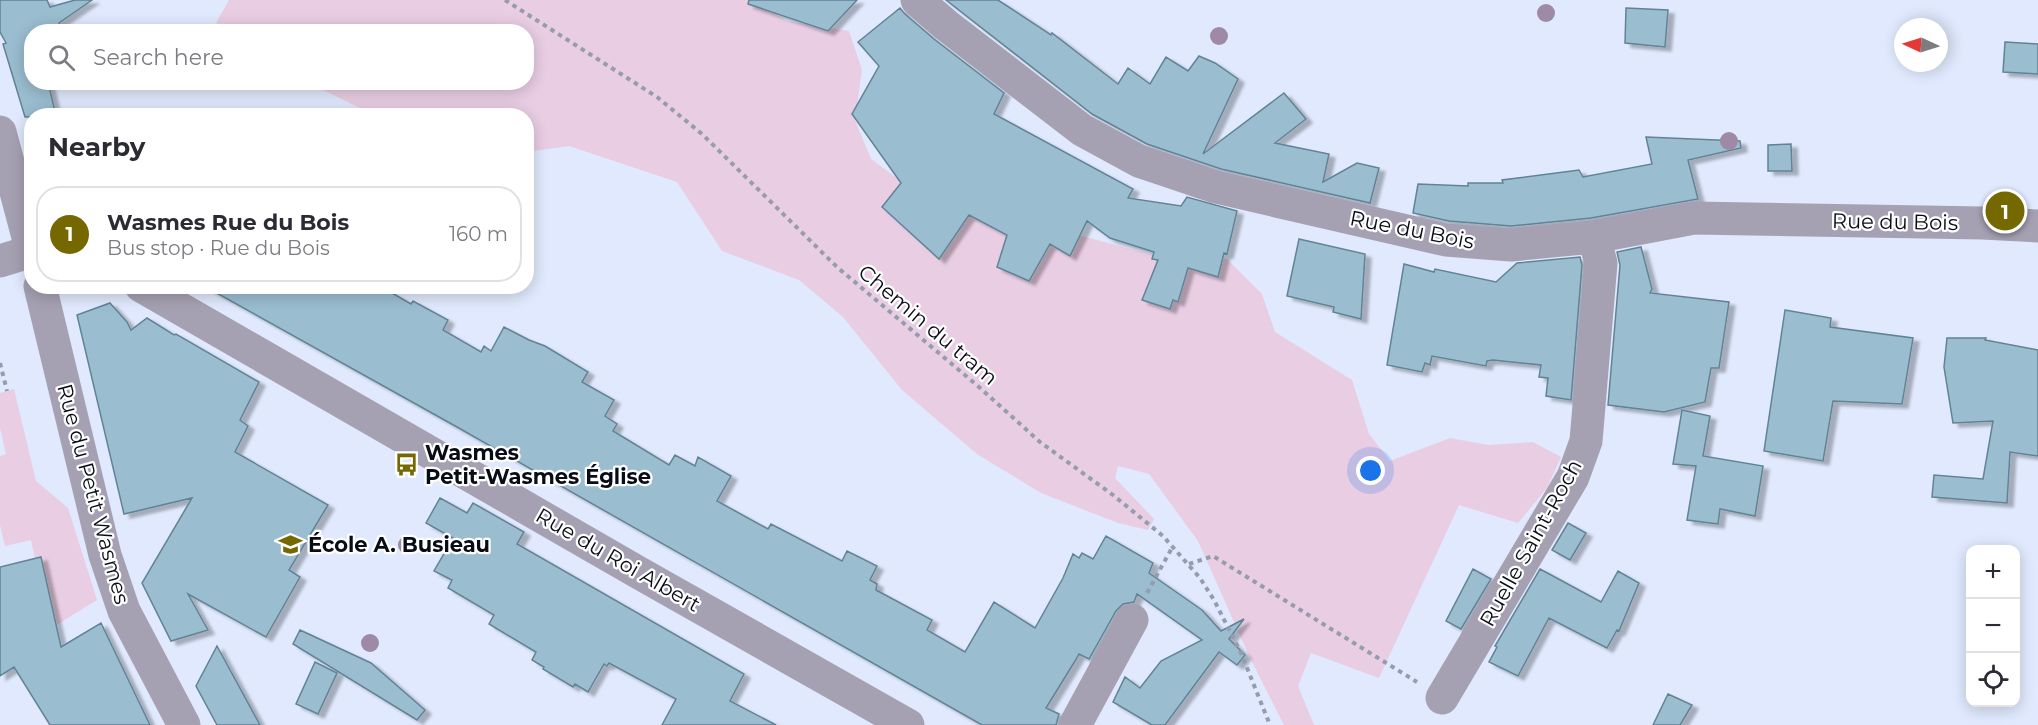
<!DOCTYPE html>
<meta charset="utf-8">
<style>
:root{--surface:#fff;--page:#f7f7f7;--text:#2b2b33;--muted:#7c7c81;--line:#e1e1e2;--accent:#766800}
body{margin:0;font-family:Montserrat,sans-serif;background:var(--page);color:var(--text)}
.controls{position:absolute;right:18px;bottom:18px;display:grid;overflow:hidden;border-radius:12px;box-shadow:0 3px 15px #0003}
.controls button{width:54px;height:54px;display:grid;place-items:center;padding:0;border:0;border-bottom:2px solid var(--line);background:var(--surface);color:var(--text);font:30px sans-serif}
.compass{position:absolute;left:1894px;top:18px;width:54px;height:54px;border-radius:50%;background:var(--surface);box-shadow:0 3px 15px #0003;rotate:274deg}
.you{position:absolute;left:1371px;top:471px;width:21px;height:21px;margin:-15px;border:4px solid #fff;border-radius:50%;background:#1a73e8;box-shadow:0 0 0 9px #1a73e833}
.badge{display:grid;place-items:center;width:39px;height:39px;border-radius:50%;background:var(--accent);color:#fff;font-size:20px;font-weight:700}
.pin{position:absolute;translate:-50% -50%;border:3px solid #fff;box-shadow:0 2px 6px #0006}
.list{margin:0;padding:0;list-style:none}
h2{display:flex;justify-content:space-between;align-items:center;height:78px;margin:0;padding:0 24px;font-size:26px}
h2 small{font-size:20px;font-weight:400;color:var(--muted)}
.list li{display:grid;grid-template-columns:39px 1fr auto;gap:18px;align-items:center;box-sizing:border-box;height:96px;margin:0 12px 12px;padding:0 12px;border:2px solid var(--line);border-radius:24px}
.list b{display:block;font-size:22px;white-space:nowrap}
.list p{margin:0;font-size:20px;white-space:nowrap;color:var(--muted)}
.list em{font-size:20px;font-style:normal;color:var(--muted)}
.icon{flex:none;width:33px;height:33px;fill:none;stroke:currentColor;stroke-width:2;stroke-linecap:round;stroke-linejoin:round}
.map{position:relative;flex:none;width:2038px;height:725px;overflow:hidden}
.search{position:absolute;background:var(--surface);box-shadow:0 3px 15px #0003;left:24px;top:24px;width:510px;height:66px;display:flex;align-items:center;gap:15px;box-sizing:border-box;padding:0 21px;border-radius:24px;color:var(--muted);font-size:22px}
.panel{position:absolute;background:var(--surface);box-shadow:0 3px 15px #0003;left:24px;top:108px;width:510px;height:186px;border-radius:24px}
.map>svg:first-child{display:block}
</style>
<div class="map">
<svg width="2038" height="725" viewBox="0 0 2038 725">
<defs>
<filter id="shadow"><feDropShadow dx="6" dy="4" stdDeviation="1.5" flood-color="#0004"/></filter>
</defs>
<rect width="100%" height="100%" fill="#e0e9fd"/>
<path fill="#e9cde3" d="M 229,0 L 752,0 L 787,21 L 849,31 L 862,70 L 855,120 L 871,159 L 905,184 L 1025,221 L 1165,258 L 1227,259 L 1262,294 L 1275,332 L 1352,380 L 1369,434 L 1390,461 L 1450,438 L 1488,445 L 1533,442 L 1561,457 L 1547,488 L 1518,523 L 1459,505 L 1379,678 L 1311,653 L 1298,686 L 1314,725 L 1284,725 L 1250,658 L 1198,541 L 1149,474 L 1118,466 L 1115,478 L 1154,519 L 1148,530 L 1118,523 L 1041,493 L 977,454 L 902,390 L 843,317 L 799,280 L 722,251 L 677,182 L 569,146 L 527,152 L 526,116 L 374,115 L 309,83 L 526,82 L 526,32 L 227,32 L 216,23 Z
M 14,389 L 36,481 L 68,508 L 97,600 L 0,660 L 44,601 L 31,540 L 5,546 L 0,525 L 0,456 L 6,454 L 0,428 L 0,393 Z"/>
<path fill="#9abdd0" stroke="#628396" stroke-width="1.5" filter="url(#shadow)" d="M 0,0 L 47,0 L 50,7 L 75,0 L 92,0 L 59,23 L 62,32 L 32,32 L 32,82 L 48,82 L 56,116 L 25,117 L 3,44 L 6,43 L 0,32 Z
M 749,0 L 857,0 L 828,31 L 748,4 Z
M 946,0 L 998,0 L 1051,35 L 1052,33 L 1118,84 L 1128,68 L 1150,84 L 1166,57 L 1188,71 L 1199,56 L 1215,63 L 1238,79 L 1203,154 L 1284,93 L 1306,119 L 1275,143 L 1329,154 L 1323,182 L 1357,163 L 1379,168 L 1370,203 L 1221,169 L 1147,144 L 1092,114 Z
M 900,8 L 905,14 L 934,39 L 1004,93 L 994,114 L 1133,189 L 1128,198 L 1181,206 L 1187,197 L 1237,211 L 1227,254 L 1224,253 L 1218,277 L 1188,268 L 1178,302 L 1173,300 L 1170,309 L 1142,300 L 1158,260 L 1152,259 L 1154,252 L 1110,238 L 1087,221 L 1070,256 L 1050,244 L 1029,281 L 997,267 L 1007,235 L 969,215 L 939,259 L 882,207 L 901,183 L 852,114 L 879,66 L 858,42 Z
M 1626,8 L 1668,10 L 1665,47 L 1625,43 Z
M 2005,42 L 2038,44 L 2038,74 L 2003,72 Z
M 1646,137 L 1740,141 L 1741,148 L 1688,160 L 1698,199 L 1591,218 L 1511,226 L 1449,221 L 1413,213 L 1418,184 L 1468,186 L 1468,183 L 1503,183 L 1502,180 L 1579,170 L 1583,177 L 1652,164 Z
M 1791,144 L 1792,171 L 1768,171 L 1768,145 Z
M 1299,239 L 1365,254 L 1361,319 L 1333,312 L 1334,307 L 1287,296 Z
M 1641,247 L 1652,289 L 1650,293 L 1729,302 L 1719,368 L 1711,368 L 1705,402 L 1664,412 L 1608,405 L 1620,265 L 1617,252 Z
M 1580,257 L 1582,265 L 1571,400 L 1546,396 L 1548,378 L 1539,377 L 1541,365 L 1493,360 L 1487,361 L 1486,366 L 1432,356 L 1430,365 L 1425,363 L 1422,372 L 1387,365 L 1404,264 L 1434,272 L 1435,269 L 1496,282 L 1517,263 Z
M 204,286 L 380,286 L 411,304 L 413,301 L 448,320 L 443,330 L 481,352 L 484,346 L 491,351 L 504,327 L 529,340 L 545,346 L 588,372 L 582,382 L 614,400 L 605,416 L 617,424 L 613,431 L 669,465 L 675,455 L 695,466 L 698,457 L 731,476 L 717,501 L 768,529 L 771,524 L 842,561 L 847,551 L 877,566 L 870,580 L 877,584 L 876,590 L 932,620 L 927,630 L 965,652 L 994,602 L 1035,628 L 1063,578 L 1073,554 L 1079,558 L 1082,553 L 1093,559 L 1106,536 L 1153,563 L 1149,573 L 1202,610 L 1221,631 L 1244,619 L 1229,639 L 1245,655 L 1237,665 L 1219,652 L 1165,725 L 1152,725 L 1113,702 L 1125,677 L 1140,688 L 1161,661 L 1202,640 L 1137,594 L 1134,602 L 1123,604 L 1116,611 L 1089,659 L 1079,654 L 1075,661 L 1046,708 L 1059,714 L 1056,725 L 982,725 L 457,427 Z
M 110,303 L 127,322 L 131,330 L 147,318 L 174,335 L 176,334 L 259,382 L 240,420 L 248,426 L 235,452 L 328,505 L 289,570 L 300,577 L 266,637 L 188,594 L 208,630 L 171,641 L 142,583 L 192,498 L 124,514 L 77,315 Z
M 1785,310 L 1831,318 L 1830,327 L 1913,338 L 1902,404 L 1833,401 L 1823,461 L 1764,451 Z
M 1947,338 L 1986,338 L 1985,340 L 2038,350 L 2038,456 L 2010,452 L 2007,503 L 1932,497 L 1934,475 L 1983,479 L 1993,421 L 1953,423 L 1944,367 Z
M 1682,410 L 1710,416 L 1703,456 L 1763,466 L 1755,516 L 1720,509 L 1718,524 L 1687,520 L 1696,466 L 1673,464 Z
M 440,498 L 467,513 L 473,503 L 524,532 L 517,544 L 744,674 L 730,701 L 776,725 L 662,725 L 676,699 L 609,663 L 607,666 L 604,664 L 588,692 L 575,684 L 573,687 L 543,669 L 544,667 L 532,660 L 536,652 L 489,624 L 494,615 L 448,588 L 452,580 L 434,571 L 453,538 L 426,523 Z
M 1568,523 L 1586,533 L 1570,560 L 1552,550 Z
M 41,557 L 61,647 L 101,623 L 150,725 L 50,725 L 14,667 L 0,676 L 0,567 Z
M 1473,569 L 1491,579 L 1461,629 L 1446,621 Z
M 1540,569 L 1601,602 L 1618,571 L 1639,583 L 1619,631 L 1617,630 L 1607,648 L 1549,618 L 1518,676 L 1489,662 L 1497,647 L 1495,646 Z
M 300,630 L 371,663 L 425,710 L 417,720 L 293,644 Z
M 217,646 L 260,725 L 217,725 L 196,686 Z
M 315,662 L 337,673 L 318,714 L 296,704 Z
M 1668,694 L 1692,705 L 1680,725 L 1653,725 Z"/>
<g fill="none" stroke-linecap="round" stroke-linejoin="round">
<path stroke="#959cad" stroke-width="4" stroke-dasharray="4.5 4.5" stroke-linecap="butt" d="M 505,0 L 657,97 L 702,134 L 837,267 L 979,387 L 1040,442 L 1113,495 L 1163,536 L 1200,578 L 1214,600 L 1241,653 L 1270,725
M 0,363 L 7,391
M 1189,564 L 1213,556 L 1417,682
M 1147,593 L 1173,546"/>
<path stroke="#a6a1b2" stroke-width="33" d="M 917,0 L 946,25 L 1082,130 L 1139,161 L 1216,187 L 1446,240 L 1511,245 L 1594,237 L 1694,218 L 1983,223 L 2038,226
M 0,261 L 32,251
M 141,286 L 641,574 L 908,725
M 1442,698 L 1573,477 L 1586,441 L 1601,263 L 1594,237
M 1075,725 L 1132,620"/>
<path stroke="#a6a1b2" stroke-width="33" d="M 0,132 L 32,252
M 40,286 L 105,555 L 124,611 L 184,725"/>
</g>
<g fill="#9e89a7">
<circle cx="1546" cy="13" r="9"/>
<circle cx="1219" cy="36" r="9"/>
<circle cx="1729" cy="141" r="9"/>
<circle cx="407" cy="545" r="9"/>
<circle cx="370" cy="643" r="9"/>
</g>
<defs>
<symbol id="bus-bare" viewBox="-9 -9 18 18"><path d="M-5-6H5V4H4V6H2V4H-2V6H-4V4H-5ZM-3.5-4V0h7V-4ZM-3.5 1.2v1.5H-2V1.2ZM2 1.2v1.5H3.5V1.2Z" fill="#766800" stroke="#fff" stroke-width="2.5" paint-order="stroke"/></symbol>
<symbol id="school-bare" viewBox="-9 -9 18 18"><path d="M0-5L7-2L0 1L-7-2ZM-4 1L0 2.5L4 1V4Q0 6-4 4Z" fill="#766800" stroke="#fff" stroke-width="2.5" paint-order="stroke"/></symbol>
</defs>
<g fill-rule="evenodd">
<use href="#bus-bare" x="390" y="448" width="33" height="33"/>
<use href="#school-bare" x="274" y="528" width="33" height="33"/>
</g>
<g text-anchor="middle" stroke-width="4.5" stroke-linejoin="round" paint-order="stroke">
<g font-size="21" fill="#080c16" stroke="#fff">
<text transform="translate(1895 222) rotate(1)" y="7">Rue du Bois</text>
<text transform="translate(1412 230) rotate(11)" y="7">Rue du Bois</text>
<text transform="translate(928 325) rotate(40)" y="7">Chemin du tram</text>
<text transform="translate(93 494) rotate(75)" y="7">Rue du Petit Wasmes</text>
<text transform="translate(1531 543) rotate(-61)" y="7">Ruelle Saint-Roch</text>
<text transform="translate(618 560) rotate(30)" y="7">Rue du Roi Albert</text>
</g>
<g font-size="21" font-weight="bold" fill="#080c16" stroke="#fff" text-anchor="start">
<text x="425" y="460">Wasmes<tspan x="425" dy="24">Petit-Wasmes Église</tspan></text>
<text x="308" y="552">École A. Busieau</text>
</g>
</g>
</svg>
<div class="controls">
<button>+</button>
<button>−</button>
<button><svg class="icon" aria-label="locate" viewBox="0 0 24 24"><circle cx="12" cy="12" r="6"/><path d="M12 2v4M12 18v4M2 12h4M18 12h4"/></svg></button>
</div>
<svg class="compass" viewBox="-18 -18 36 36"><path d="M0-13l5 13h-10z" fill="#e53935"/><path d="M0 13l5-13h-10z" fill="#7c7c81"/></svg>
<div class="you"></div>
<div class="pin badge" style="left:2005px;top:211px">1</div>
<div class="search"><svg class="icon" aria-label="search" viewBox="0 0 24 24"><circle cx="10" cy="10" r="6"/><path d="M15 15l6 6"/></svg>Search here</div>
<section class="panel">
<h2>Nearby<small></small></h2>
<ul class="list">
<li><span class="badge">1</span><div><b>Wasmes Rue du Bois</b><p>Bus stop · Rue du Bois</p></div><em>160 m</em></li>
</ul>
</section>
</div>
